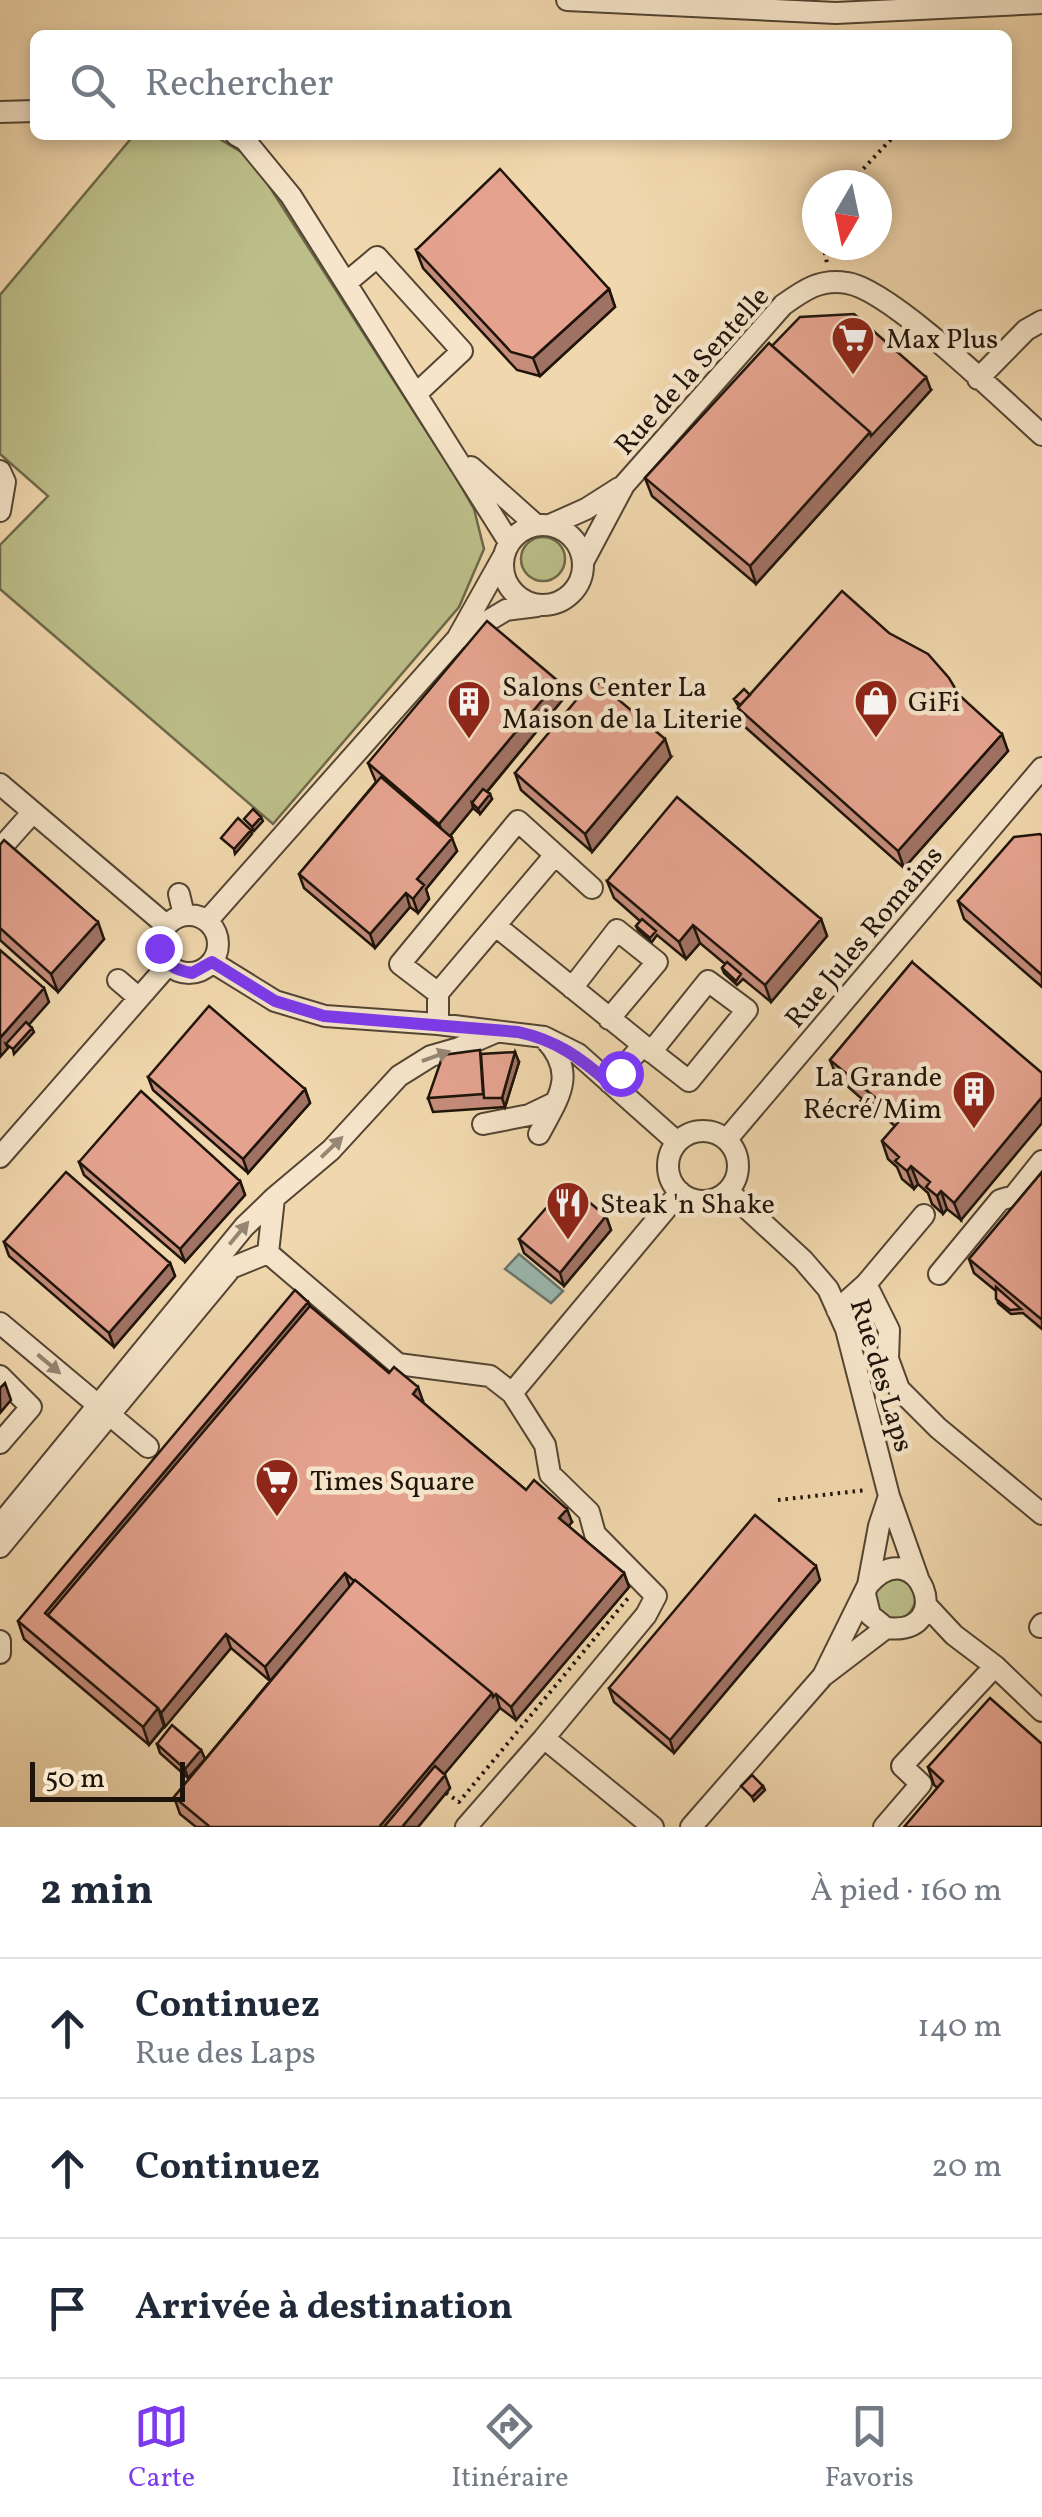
<!DOCTYPE html>
<html lang="fr">
<meta charset="utf-8">
<style>
:root{--surface:#fff;--page:#f2f2f3;--text:#1f2937;--muted:#747a83;--line:#e0e1e3;--accent:#7c3aed}
body{margin:0;font-family:Vollkorn,serif;background:var(--page);color:var(--text)}
.compass{position:absolute;left:802px;top:170px;width:90px;height:90px;border-radius:50%;background:var(--surface);box-shadow:0 5px 15px #0003;rotate:189deg}
.scale{position:absolute;left:30px;bottom:25px;width:155px;box-sizing:border-box;padding-left:10px;border:5px solid #1e140a;border-top:0;font-size:28px;line-height:35px;white-space:nowrap;color:#1e140a;-webkit-text-stroke:8px #f6e5ca;paint-order:stroke}
.stop{position:absolute;width:30px;height:30px;margin:-22px;border:8px solid #7c3aed;border-radius:50%;background:#fff}
.stop.end{background:#7c3aed;border-color:#fff;box-shadow:0 2px 10px #0008}
.list{margin:0;padding:0;list-style:none}
h2{display:flex;justify-content:space-between;align-items:center;height:130px;margin:0;padding:0 40px;font-size:42px}
h2 small{font-size:32px;font-weight:400;color:var(--muted)}
.list li{display:grid;grid-template-columns:65px 1fr auto;gap:30px;align-items:center;box-sizing:border-box;height:140px;padding:0 40px;border-top:2px solid var(--line)}
.list b{display:block;font-size:38px;white-space:nowrap}
.list p{margin:0;font-size:32px;white-space:nowrap;color:var(--muted)}
.list em{font-size:32px;font-style:normal;color:var(--muted)}
.icon{flex:none;width:55px;height:55px;fill:none;stroke:currentColor;stroke-width:2;stroke-linecap:round;stroke-linejoin:round}
.map{position:relative;flex:none;width:1042px;height:1827px;overflow:hidden}
.search{position:absolute;background:var(--surface);box-shadow:0 5px 15px #0003;left:30px;right:30px;top:30px;height:110px;display:flex;align-items:center;gap:25px;box-sizing:border-box;padding:0 35px;border-radius:15px;color:var(--muted);font-size:38px}
.sheet{height:550px;background:var(--surface)}
nav{display:flex;justify-content:space-around;align-items:center;box-sizing:border-box;height:140px;border-top:2px solid var(--line);background:var(--surface);font-size:28px;color:var(--muted)}
nav a{display:grid;justify-items:center;gap:5px}
nav .on{color:var(--accent)}
.map>svg:first-child{display:block}
</style>
<div class="map">
<svg width="1042" height="1827" viewBox="0 0 1042 1827">
<rect width="100%" height="100%" fill="#f1d7ad"/>
<filter id="stains"><feTurbulence type="fractalNoise" baseFrequency=".002" numOctaves="4"/><feColorMatrix values="0 0 0 0 .2 0 0 0 0 .09 0 0 0 0 .02 0 0 0 .5 -.17"/></filter>
<radialGradient id="worn" r=".72"><stop offset=".6" stop-color="#630" stop-opacity="0"/><stop offset="1" stop-color="#630" stop-opacity=".3"/></radialGradient>
<path fill="#bcbe89" stroke="#6d694a" stroke-width="2.5" d="M 134,135 L 213,135 L 251,158 L 455,476 L 474,509 L 484,549 L 459,607 L 273,824 L 0,589 L 0,545 L 48,496 L 0,454 L 0,295 Z
M521 559a22 22 0 1 1 44 0a22 22 0 1 1-44 0Z
M875 1599a20 20 0 1 1 40 0a20 20 0 1 1-40 0Z"/>
<path fill="#9bb8af" stroke="#69766d" stroke-width="2.5" d="M 519,1254 L 563,1291 L 551,1303 L 505,1269 Z"/>
<g fill="none" stroke-linecap="round" stroke-linejoin="round">
<defs>
<path id="minor" d="M 567,0 L 836,13 L 1042,3
M 0,112 L 35,111
M 236,135 L 245,140 L 291,196 L 509,542
M 346,283 L 377,257 L 462,351 L 416,394
M 978,379 L 1026,330 L 1042,321
M 471,467 L 536,525
M 0,471 L 5,482 L 0,511
M503 565a40 40 0 1 1 80 0a40 40 0 1 1-80 0Z
M 550,525 L 586,509 L 619,488
M 583,562 L 624,485 L 783,305 C 804,290 821,278 847,283 C 890,289 1004,401 1042,435
M 459,638 L 506,610 L 537,606
M 0,784 L 166,925
M 0,849 L 33,812
M 179,894 L 184,915
M160 944a29 29 0 1 1 58 0a29 29 0 1 1-58 0Z
M 207,921 L 457,639 L 503,557
M 496,926 L 643,1045 L 689,1081 L 747,1010 L 708,981 L 651,1052
M 212,962 L 275,1001 L 325,1016 L 438,1024 L 544,1037 L 578,1054 L 677,1142
M 118,980 L 139,998
M 572,988 L 617,930 L 657,962 L 609,1019
M 438,993 L 555,855
M 438,1024 L 438,993 L 400,964 L 518,821 L 592,888
M 610,1083 L 643,1045
M 483,1124 L 529,1115 L 556,1102
M668 1166a35 35 0 1 1 70 0a35 35 0 1 1-70 0Z
M 539,1134 C 558,1098 578,1074 545,1039
M 727,1139 L 1042,768
M 0,1157 L 168,965
M 728,1191 L 803,1260 L 828,1289 L 846,1329 L 889,1496 L 918,1578
M 268,1253 L 398,1364 L 490,1376 L 512,1393 L 545,1445 L 550,1474 L 589,1512 L 595,1534 L 656,1596 L 646,1615 L 544,1738
M 268,1253 L 274,1198 L 331,1150 L 399,1076 L 431,1056 L 459,1048 L 496,1032
M 939,1274 L 1000,1200 L 1014,1196 L 1042,1161
M 866,1284 L 889,1330 L 888,1359 L 899,1389 L 938,1428 L 1042,1514
M 837,1310 L 866,1284 L 924,1215
M 0,1323 L 148,1447
M 0,1376 L 31,1407 L 0,1443
M 512,1393 L 680,1192
M 0,1525 L 244,1227 L 274,1198
M 0,1547 L 231,1268 L 268,1253
M 868,1585 L 879,1526 L 889,1496
M 926,1605 L 954,1635 L 995,1666 L 1042,1711
M 1040,1627 L 1042,1624
M 0,1641 L 0,1653
M 823,1676 L 868,1585 C 917,1528 960,1637 886,1628 L 870,1615 L 865,1594
M 466,1827 L 544,1738 L 653,1827
M 691,1827 L 823,1676 L 886,1628
M 884,1827 L 921,1784 L 902,1766 L 995,1666"/>
</defs>
<use href="#minor" stroke="#534533" stroke-width="24"/>
<path stroke="#1e140a" stroke-width="4" stroke-dasharray="2.5 5" stroke-linecap="butt" d="M 848,185 L 895,135
M 823,245 L 827,263
M 778,1500 L 867,1490
M 446,1793 L 459,1802 L 629,1597"/>
<use href="#minor" stroke="#f6e5ca" stroke-width="20"/>
</g>
<path fill="#c58c7b" stroke="#1e140a" stroke-width="2.5" d="M 416,250 L 609,289 L 615,307 L 540,376 L 517,370 L 423,268 Z
M 772,346 L 931,390 L 756,584 L 652,496 L 645,478 Z
M 558,681 L 564,698 L 487,792 L 492,799 L 480,814 L 473,808 L 450,836 L 457,851 L 426,889 L 429,899 L 418,913 L 410,907 L 375,948 L 304,888 L 299,874 L 376,782 L 368,763 Z
M 750,695 L 959,695 L 1008,751 L 904,868 L 744,726 L 739,707 L 734,699 Z
M 671,757 L 592,852 L 521,790 L 515,773 Z
M 1042,836 L 1042,987 L 964,919 L 958,901 Z
M 0,845 L 104,939 L 58,992 L 0,940 Z
M 607,881 L 821,919 L 827,936 L 771,1002 L 743,979 L 737,985 L 724,973 L 722,968 L 725,964 L 700,943 L 686,959 L 657,935 L 652,942 L 638,930 L 636,926 L 640,921 L 614,898 Z
M 912,962 L 961,1220 L 947,1209 L 943,1214 L 932,1204 L 928,1193 L 918,1184 L 914,1189 L 902,1179 L 897,1167 L 888,1159 L 882,1141 L 895,1126 L 879,1113 L 874,1120 L 860,1108 L 858,1104 L 862,1099 L 837,1077 L 830,1060 Z
M 481,1054 L 519,1062 L 505,1107 L 433,1112 L 428,1098 Z
M 148,1077 L 305,1089 L 310,1103 L 248,1173 L 153,1090 Z
M 79,1162 L 240,1181 L 245,1195 L 185,1262 L 84,1175 Z
M 1042,1172 L 1042,1329 L 1023,1313 L 1011,1314 L 998,1303 L 996,1291 L 974,1273 L 969,1259 Z
M 606,1216 L 611,1230 L 564,1286 L 524,1253 L 519,1239 Z
M 4,1242 L 170,1263 L 175,1276 L 114,1347 L 9,1256 Z
M 308,1302 L 310,1306 L 423,1401 L 422,1402 L 526,1490 L 572,1522 L 568,1526 L 624,1573 L 629,1587 L 516,1720 L 500,1708 L 444,1774 L 450,1788 L 418,1827 L 196,1827 L 180,1814 L 174,1797 L 270,1681 L 231,1648 L 149,1745 L 24,1639 L 18,1621 Z
M 820,1580 L 674,1753 L 614,1702 L 609,1688 Z
M 157,1744 L 201,1750 L 205,1759 L 188,1778 L 160,1753 Z
M 1042,1744 L 938,1788 L 934,1785 L 928,1767 Z"/>
<path fill="#a07264" stroke="#1e140a" stroke-width="2.5" d="M 609,289 L 615,307 L 540,376 L 533,358 Z
M 926,377 L 931,390 L 756,584 L 750,566 L 870,432 Z
M 558,681 L 564,698 L 475,806 L 472,803 L 473,808 L 446,841 L 439,824 Z
M 1002,734 L 1008,751 L 904,868 L 898,851 Z
M 665,739 L 671,757 L 592,852 L 585,834 Z
M 490,794 L 492,799 L 480,814 L 478,809 Z
M 261,817 L 263,821 L 254,831 L 252,827 Z
M 251,830 L 252,834 L 235,854 L 234,849 Z
M 452,838 L 457,851 L 426,889 L 429,899 L 418,913 L 413,899 L 417,879 Z
M 406,893 L 410,907 L 375,948 L 370,934 Z
M 821,919 L 827,936 L 771,1002 L 765,985 Z
M 98,922 L 104,939 L 58,992 L 51,974 Z
M 693,925 L 700,943 L 686,959 L 679,942 Z
M 44,988 L 49,1002 L 10,1046 L 6,1044 L 8,1048 L 0,1057 L 0,1038 Z
M 32,1028 L 34,1032 L 14,1054 L 13,1049 Z
M 515,1052 L 519,1062 L 505,1107 L 502,1098 Z
M 305,1089 L 310,1103 L 248,1173 L 243,1159 Z
M 1042,1097 L 1042,1123 L 961,1220 L 954,1203 Z
M 911,1166 L 918,1184 L 914,1189 L 907,1171 Z
M 240,1181 L 245,1195 L 185,1262 L 180,1249 Z
M 941,1191 L 947,1209 L 943,1214 L 937,1196 Z
M 606,1216 L 611,1230 L 564,1286 L 560,1273 Z
M 170,1263 L 175,1276 L 114,1347 L 109,1333 Z
M 308,1302 L 315,1319 L 56,1625 L 45,1613 Z
M 5,1383 L 11,1400 L 0,1413 L 0,1388 Z
M 418,1387 L 423,1401 L 418,1407 L 413,1394 Z
M 567,1509 L 572,1522 L 564,1532 L 559,1518 Z
M 816,1566 L 820,1580 L 674,1753 L 670,1740 Z
M 345,1573 L 350,1587 L 270,1681 L 265,1667 Z
M 624,1573 L 629,1587 L 516,1720 L 511,1707 Z
M 226,1634 L 231,1648 L 165,1727 L 161,1713 Z
M 492,1693 L 496,1694 L 500,1708 L 400,1827 L 379,1827 Z
M 158,1708 L 164,1726 L 149,1745 L 143,1727 Z
M 201,1750 L 205,1759 L 188,1778 L 185,1769 Z
M 445,1775 L 450,1788 L 418,1827 L 402,1827 Z
M 763,1786 L 765,1790 L 754,1801 L 752,1797 Z"/>
<path fill="#e5a38f" stroke="#1e140a" stroke-width="2.5" d="M 500,169 L 609,289 L 533,358 L 511,352 L 416,250 Z
M 854,314 L 926,377 L 871,436 L 870,432 L 772,346 L 800,317 Z
M 769,343 L 870,432 L 750,566 L 645,478 Z
M 842,591 L 889,633 L 928,654 L 949,678 L 959,695 L 1002,734 L 898,851 L 738,708 Z
M 487,621 L 558,681 L 439,824 L 368,763 Z
M 594,679 L 665,739 L 585,834 L 515,773 Z
M 744,689 L 750,695 L 740,705 L 734,699 Z
M 381,777 L 452,838 L 417,879 L 424,885 L 413,899 L 406,893 L 370,934 L 299,874 Z
M 483,789 L 490,794 L 478,809 L 472,803 Z
M 677,797 L 821,919 L 765,985 L 693,925 L 679,942 L 607,881 Z
M 253,809 L 261,817 L 252,827 L 244,819 Z
M 238,818 L 251,830 L 234,849 L 221,838 Z
M 1040,834 L 1042,836 L 1042,975 L 958,901 L 1014,837 Z
M 4,840 L 98,922 L 51,974 L 0,928 L 0,845 Z
M 642,919 L 656,931 L 650,938 L 636,926 Z
M 0,950 L 44,988 L 0,1038 Z
M 727,962 L 741,974 L 736,981 L 722,968 Z
M 912,962 L 1042,1073 L 1042,1097 L 954,1203 L 941,1191 L 937,1196 L 926,1187 L 930,1182 L 911,1166 L 907,1171 L 895,1161 L 899,1157 L 882,1141 L 901,1119 L 830,1060 Z
M 209,1006 L 305,1089 L 243,1159 L 148,1077 Z
M 26,1022 L 32,1028 L 13,1049 L 6,1044 Z
M 480,1050 L 483,1094 L 428,1098 L 443,1055 Z
M 515,1052 L 502,1098 L 484,1098 L 481,1054 Z
M 141,1091 L 240,1181 L 180,1249 L 79,1162 Z
M 864,1097 L 878,1108 L 872,1115 L 858,1104 Z
M 66,1172 L 170,1263 L 109,1333 L 4,1242 Z
M 1042,1172 L 1042,1319 L 1041,1319 L 969,1259 Z
M 567,1184 L 606,1216 L 560,1273 L 519,1239 Z
M 996,1287 L 1021,1309 L 1010,1310 L 996,1299 Z
M 295,1290 L 308,1302 L 45,1613 L 158,1708 L 143,1727 L 18,1621 Z
M 310,1306 L 389,1373 L 394,1367 L 418,1387 L 413,1394 L 526,1490 L 534,1480 L 567,1509 L 559,1518 L 624,1573 L 511,1707 L 496,1694 L 493,1697 L 492,1693 L 355,1580 L 354,1581 L 345,1573 L 265,1667 L 226,1634 L 161,1713 L 158,1708 L 48,1615 Z
M 755,1515 L 816,1566 L 670,1740 L 609,1688 Z
M 355,1580 L 492,1693 L 379,1827 L 210,1827 L 174,1797 Z
M 990,1698 L 1042,1744 L 1042,1827 L 904,1827 L 943,1781 L 928,1767 Z
M 172,1725 L 201,1750 L 185,1769 L 157,1744 Z
M 435,1766 L 445,1775 L 402,1827 L 384,1827 Z
M 752,1775 L 763,1786 L 752,1797 L 741,1786 Z"/>
<defs><path id="oneway-solid" d="M-6-.8H1V-3.2L6.5 0L1 3.2V.8H-6Z" transform="scale(2.5)"/></defs>
<g fill="#958774">
<use href="#oneway-solid" transform="translate(436 1056) rotate(-20)"/>
<use href="#oneway-solid" transform="translate(332 1147) rotate(-44)"/>
<use href="#oneway-solid" transform="translate(239 1233) rotate(-50)"/>
<use href="#oneway-solid" transform="translate(49 1364) rotate(40)"/>
</g>
<g fill="none" stroke-linecap="round" stroke-linejoin="round">
<path stroke="#7c3aed" stroke-width="12" d="M 159,948 C 166,965 174,970 192,973 L 212,962 L 275,1001 L 324,1016 L 518,1032 C 556,1040 581,1058 610,1084 L 620,1073"/>
</g>
<defs>
<symbol id="supermarket-pin" viewBox="-11 -11 22 30"><path d="M0 17L-7.5 6A9.5 9.5 0 1 1 7.5 6Z" fill="#8f2418" stroke="#f6e5ca"/><path d="M-6-5.5h2.5l.6 2H6L4.5 2H-2.5L-4.4-4H-6ZM-1.5 3.2a1.3 1.3 0 1 0 .1 0ZM3 3.2a1.3 1.3 0 1 0 .1 0Z" fill="#fff"/></symbol>
<symbol id="shop-pin" viewBox="-11 -11 22 30"><path d="M0 17L-7.5 6A9.5 9.5 0 1 1 7.5 6Z" fill="#8f2418" stroke="#f6e5ca"/><path d="M-5-2.5h2.3a2.7 3.5 0 0 1 5.4 0H5L5.5 6h-11ZM-1.5-2.5h3a1.5 2.3 0 0 0-3 0Z" fill="#fff"/></symbol>
<symbol id="building-pin" viewBox="-11 -11 22 30"><path d="M0 17L-7.5 6A9.5 9.5 0 1 1 7.5 6Z" fill="#8f2418" stroke="#f6e5ca"/><path d="M-4-6H4V6H1V3H-1V6H-4ZM-2.5-4.3h1.7v1.8h-1.7ZM.8-4.3h1.7v1.8H.8ZM-2.5-1h1.7V.8h-1.7ZM.8-1h1.7V.8H.8Z" fill="#fff"/></symbol>
<symbol id="restaurant-pin" viewBox="-11 -11 22 30"><path d="M0 17L-7.5 6A9.5 9.5 0 1 1 7.5 6Z" fill="#8f2418" stroke="#f6e5ca"/><path d="M-5-6h1v4h1v-4h1v4h1v-4h1v5L-1.5 .5V6h-2V.5L-5-1ZM5-6V6H3V1.5H1.5Q1.5-4 5-6Z" fill="#fff"/></symbol>
</defs>
<g fill-rule="evenodd">
<use href="#supermarket-pin" x="828" y="313" width="50" height="68"/>
<use href="#shop-pin" x="851" y="676" width="50" height="68"/>
<use href="#building-pin" x="444" y="677" width="50" height="68"/>
<use href="#building-pin" x="949" y="1067" width="50" height="68"/>
<use href="#restaurant-pin" x="543" y="1178" width="50" height="68"/>
<use href="#supermarket-pin" x="252" y="1455" width="50" height="68"/>
</g>
<g text-anchor="middle" stroke-width="9" stroke-linejoin="round" paint-order="stroke">
<g font-size="28" fill="#1e140a" stroke="#f6e5ca" text-anchor="start">
<text x="886" y="348">Max Plus</text>
<text x="502" y="696">Salons Center La<tspan x="502" dy="32">Maison de la Literie</tspan></text>
<text x="908" y="711">GiFi</text>
<text x="942" y="1086" text-anchor="end">La Grande<tspan x="942" dy="32">Récré/Mim</tspan></text>
<text x="600" y="1213">Steak 'n Shake</text>
<text x="310" y="1490">Times Square</text>
</g>
<g font-size="28" fill="#1e140a" stroke="#f6e5ca">
<text transform="translate(691 370) rotate(-48)" y="10">Rue de la Sentelle</text>
<text transform="translate(863 936) rotate(-50)" y="10">Rue Jules Romains</text>
<text transform="translate(883 1375) rotate(73)" y="10">Rue des Laps</text>
</g>
</g>
<rect width="100%" height="100%" filter="url(#stains)"/>
<rect width="100%" height="100%" fill="url(#worn)"/>
</svg>
<svg class="compass" viewBox="-18 -18 36 36"><path d="M0-13l5 13h-10z" fill="#e53935"/><path d="M0 13l5-13h-10z" fill="#747a83"/></svg>
<div class="scale">50 m</div>
<div class="stop" style="left:620px;top:1073px"></div>
<div class="stop end" style="left:159px;top:948px"></div>
<div class="search"><svg class="icon" aria-label="search" viewBox="0 0 24 24"><circle cx="10" cy="10" r="6"/><path d="M15 15l6 6"/></svg>Rechercher</div>
</div>
<section class="sheet">
<h2>2 min<small>À pied · 160 m</small></h2>
<ul class="list">
<li><svg class="icon" aria-label="ahead" viewBox="0 0 24 24"><path d="M12 20V5M6 11l6-6 6 6"/></svg><div><b>Continuez</b><p>Rue des Laps</p></div><em>140 m</em></li>
<li><svg class="icon" aria-label="ahead" viewBox="0 0 24 24"><path d="M12 20V5M6 11l6-6 6 6"/></svg><div><b>Continuez</b></div><em>20 m</em></li>
<li><svg class="icon" aria-label="arrive" viewBox="0 0 24 24"><path d="M6 21V4h12l-3 4 3 4H6"/></svg><div><b>Arrivée à destination</b></div></li>
</ul>
</section>
<nav>
<a class="on"><svg class="icon" aria-label="map" viewBox="0 0 24 24"><path d="M3 6l6-2 6 2 6-2v14l-6 2-6-2-6 2zM9 4v14M15 6v14"/></svg>Carte</a>
<a><svg class="icon" aria-label="directions" viewBox="0 0 24 24"><path d="M12 3l9 9-9 9-9-9zM9 14v-3h6M13 9l2 2-2 2"/></svg>Itinéraire</a>
<a><svg class="icon" aria-label="saved" viewBox="0 0 24 24"><path d="M7 4h10v16l-5-4-5 4z"/></svg>Favoris</a>
</nav>
